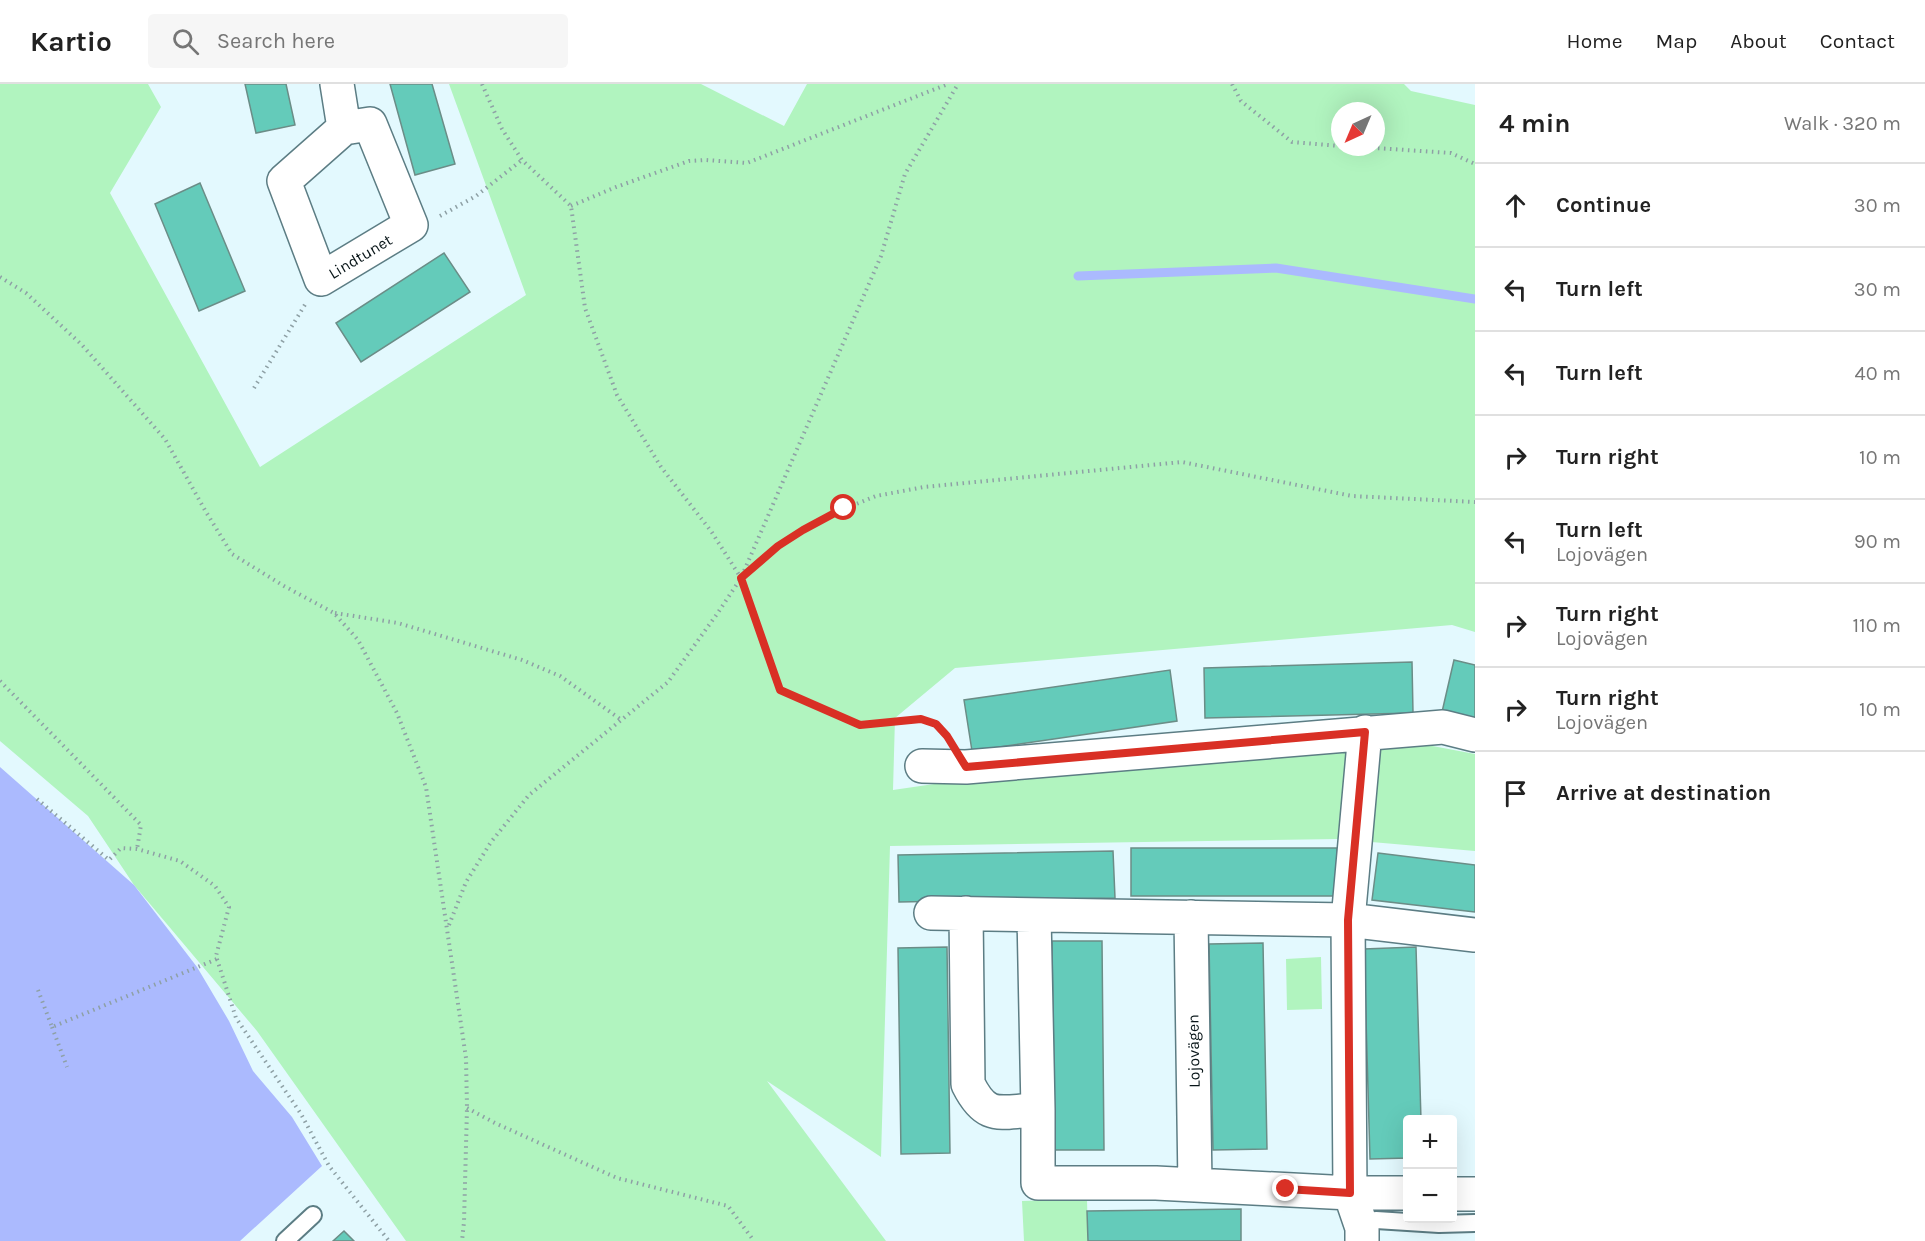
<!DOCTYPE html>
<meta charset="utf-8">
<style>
:root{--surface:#fff;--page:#f6f6f6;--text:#222;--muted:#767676;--line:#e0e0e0}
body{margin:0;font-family:Karla,sans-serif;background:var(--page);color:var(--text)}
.controls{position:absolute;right:18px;bottom:18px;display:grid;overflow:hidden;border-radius:6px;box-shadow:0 6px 24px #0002}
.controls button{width:54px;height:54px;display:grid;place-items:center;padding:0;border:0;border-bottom:2px solid var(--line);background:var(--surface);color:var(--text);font:30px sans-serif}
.compass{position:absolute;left:1331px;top:18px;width:54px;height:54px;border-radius:50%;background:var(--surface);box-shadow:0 6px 24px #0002;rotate:224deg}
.stop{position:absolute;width:18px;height:18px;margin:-14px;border:4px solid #d93025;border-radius:50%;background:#fff}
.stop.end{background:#d93025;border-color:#fff;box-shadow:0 2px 6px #0008}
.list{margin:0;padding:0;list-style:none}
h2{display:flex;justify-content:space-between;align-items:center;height:78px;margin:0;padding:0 24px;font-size:26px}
h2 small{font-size:20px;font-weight:400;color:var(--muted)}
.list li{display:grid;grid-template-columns:39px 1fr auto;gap:18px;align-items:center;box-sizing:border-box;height:84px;padding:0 24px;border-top:2px solid var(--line)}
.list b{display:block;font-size:22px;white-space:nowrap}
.list p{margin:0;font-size:20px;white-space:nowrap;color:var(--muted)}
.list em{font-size:20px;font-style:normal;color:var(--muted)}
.icon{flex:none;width:33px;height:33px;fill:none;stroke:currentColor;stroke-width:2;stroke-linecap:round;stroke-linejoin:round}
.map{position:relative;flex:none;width:1475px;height:1157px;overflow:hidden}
header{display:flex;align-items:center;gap:36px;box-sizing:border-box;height:84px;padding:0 30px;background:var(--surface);border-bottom:2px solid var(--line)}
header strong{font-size:28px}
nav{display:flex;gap:33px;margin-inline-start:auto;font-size:21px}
.search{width:420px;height:54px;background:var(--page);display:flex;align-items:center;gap:15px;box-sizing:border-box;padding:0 21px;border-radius:6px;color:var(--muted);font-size:22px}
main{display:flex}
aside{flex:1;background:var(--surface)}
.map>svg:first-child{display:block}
</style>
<header>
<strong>Kartio</strong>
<div class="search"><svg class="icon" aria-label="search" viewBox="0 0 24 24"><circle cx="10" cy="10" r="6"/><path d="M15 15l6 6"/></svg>Search here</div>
<nav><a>Home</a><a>Map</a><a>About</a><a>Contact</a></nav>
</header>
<main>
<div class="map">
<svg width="1475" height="1157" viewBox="0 0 1475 1157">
<rect width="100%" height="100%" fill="#e3f9fe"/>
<path fill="#b1f4bf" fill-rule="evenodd" d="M 0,0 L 148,0 L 161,23 L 110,109 L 260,383 L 526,211 L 449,0 L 701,0 L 784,42 L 807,0 L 1404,0 L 1411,7 L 1475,21 L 1475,548 L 1452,541 L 955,584 L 895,634 L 893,706 L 1044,684 L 1406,657 L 1475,670 L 1475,767 L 1337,755 L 890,762 L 881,1073 L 767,997 L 886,1157 L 406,1157 L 257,947 L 134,801 L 88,732 L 0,657 ZM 1340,27 L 1376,27 L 1376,63 L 1340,63 Z
M 1321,873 L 1322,925 L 1287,926 L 1286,875 Z
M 1087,1115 L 1088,1157 L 1024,1157 L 1022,1117 Z"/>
<path fill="#abbafe" d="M 0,683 L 134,801 L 197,883 L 229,937 L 253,987 L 292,1033 L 322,1082 L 240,1157 L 0,1157 Z"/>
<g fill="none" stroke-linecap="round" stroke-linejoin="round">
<path stroke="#abbafe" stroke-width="9" d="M 1078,192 L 1276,184 L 1475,215"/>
</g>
<path fill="#64cbba" stroke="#6b8d87" stroke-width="1.5" d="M 245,0 L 286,0 L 295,41 L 256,49 Z
M 390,0 L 432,0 L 455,80 L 415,91 Z
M 200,99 L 245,207 L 199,227 L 155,120 Z
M 444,169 L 470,208 L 361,278 L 336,239 Z
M 1454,576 L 1475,581 L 1475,635 L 1442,628 Z
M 1412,578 L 1413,629 L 1205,634 L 1204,584 Z
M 1170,586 L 1177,637 L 972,667 L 964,616 Z
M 1131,764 L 1337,764 L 1337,812 L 1131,812 Z
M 1113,767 L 1115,814 L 899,818 L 898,771 Z
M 1378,769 L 1475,781 L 1475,828 L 1372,816 Z
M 1052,857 L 1102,857 L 1104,1066 L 1055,1066 Z
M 1263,859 L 1267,1065 L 1213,1066 L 1209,860 Z
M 947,863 L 950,1069 L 901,1070 L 898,864 Z
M 1416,863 L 1421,1036 L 1408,1036 L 1408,1074 L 1370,1075 L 1364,865 Z
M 1241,1125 L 1241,1157 L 1088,1157 L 1087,1127 Z
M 344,1147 L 354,1157 L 333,1157 Z"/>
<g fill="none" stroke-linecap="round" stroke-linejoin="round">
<defs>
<path id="lane" d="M 1362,1144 L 1376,1136 L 1439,1140 L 1475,1139
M 285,1157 L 313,1131"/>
<path id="street" d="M 337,0 L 344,44
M 370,40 L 411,141 L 321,195 L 284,97 L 344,44 Z
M 922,682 L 966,683 L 1443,643 L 1475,651
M 931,829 L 1348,836 L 1475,851
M 966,829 L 968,1000 C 987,1038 1000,1027 1038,1026 L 1038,1099 L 1156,1099 L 1350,1109 L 1408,1109
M 1034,831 L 1038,1026
M 1191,833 L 1195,1101
M 1452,1110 L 1475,1110
M 1362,1157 L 1362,1144 L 1350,1109 L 1348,836 L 1365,648"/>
</defs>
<use href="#lane" stroke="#5c7d84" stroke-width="20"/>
<use href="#street" stroke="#5c7d84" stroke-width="36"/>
<path stroke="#8ea0a5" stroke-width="4" stroke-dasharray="1.5 4.5" stroke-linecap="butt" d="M 482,0 L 502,45 L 522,76 L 571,122 L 585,224 L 617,311 L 661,383 L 711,447 L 741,494 L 780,606 L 860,641 L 921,635 L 936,640 L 947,652
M 1232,0 L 1241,17 L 1292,58 L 1340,62
M 1360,63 L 1451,69 L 1475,80
M 571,122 L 616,103 L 689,77 L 706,76 L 747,79 L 948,0
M 440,132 L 476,112 L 522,76
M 0,193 L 26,209 L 82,261 L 165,355 L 206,428 L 232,470 L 284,502 L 334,529 L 358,556 L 397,629 L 426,703 L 466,974 L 467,1024 L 464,1138 L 462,1157
M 254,304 L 306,219
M 742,494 L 778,462 L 803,446 L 844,425 L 876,412 L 924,403 L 1182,378 L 1352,412 L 1475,418
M 335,529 L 398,539 L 522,576 L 560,592 L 620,635
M 0,597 L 141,741 L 137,765
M 37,715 L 109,776 L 121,764 L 137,765 L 180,777 L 215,802 L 229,823 L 216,872 L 236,934 L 301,1030 L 329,1082 L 389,1157
M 449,841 L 466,798 L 491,758 L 529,711 L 668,598 L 717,530 L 741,494 L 881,172 L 905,90 L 958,0
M 38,906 L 52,943 L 217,875
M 52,943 L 67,983
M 467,1024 L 495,1039 L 617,1094 L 728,1122 L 754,1157"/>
<use href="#lane" stroke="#fff" stroke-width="16"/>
<use href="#street" stroke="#fff" stroke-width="33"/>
</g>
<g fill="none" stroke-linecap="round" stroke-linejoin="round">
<path stroke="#d93025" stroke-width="8" d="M 844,424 L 803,446 L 778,462 L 741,494 L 780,606 L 860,641 L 921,635 L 936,640 L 947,652 L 966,683 L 1365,648 L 1348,836 L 1350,1109 L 1286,1105"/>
</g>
<g text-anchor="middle" stroke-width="4.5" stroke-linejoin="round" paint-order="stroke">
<g font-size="16" fill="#081518" stroke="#fff">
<text transform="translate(360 172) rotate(-31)" y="6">Lindtunet</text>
<text transform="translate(1193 967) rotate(-91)" y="6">Lojovägen</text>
</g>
</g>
</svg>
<div class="controls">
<button>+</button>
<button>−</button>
</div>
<svg class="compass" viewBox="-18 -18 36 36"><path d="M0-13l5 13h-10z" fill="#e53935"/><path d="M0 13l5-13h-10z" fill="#767676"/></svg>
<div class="stop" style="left:844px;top:424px"></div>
<div class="stop end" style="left:1286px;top:1105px"></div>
</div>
<aside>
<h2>4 min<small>Walk · 320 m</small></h2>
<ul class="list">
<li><svg class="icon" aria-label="ahead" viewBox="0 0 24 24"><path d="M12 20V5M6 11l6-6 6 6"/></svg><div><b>Continue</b></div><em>30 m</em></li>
<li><svg class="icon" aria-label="left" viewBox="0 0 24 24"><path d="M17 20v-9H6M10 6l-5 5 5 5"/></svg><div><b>Turn left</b></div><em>30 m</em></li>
<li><svg class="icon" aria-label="left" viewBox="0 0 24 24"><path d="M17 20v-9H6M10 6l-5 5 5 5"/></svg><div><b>Turn left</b></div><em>40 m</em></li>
<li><svg class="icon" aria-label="right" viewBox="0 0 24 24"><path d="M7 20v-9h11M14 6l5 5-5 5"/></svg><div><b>Turn right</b></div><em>10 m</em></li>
<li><svg class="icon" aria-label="left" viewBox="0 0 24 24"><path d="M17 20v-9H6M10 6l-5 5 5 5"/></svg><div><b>Turn left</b><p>Lojovägen</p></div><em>90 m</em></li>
<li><svg class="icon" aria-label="right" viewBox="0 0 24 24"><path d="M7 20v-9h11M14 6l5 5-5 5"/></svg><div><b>Turn right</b><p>Lojovägen</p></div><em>110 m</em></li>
<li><svg class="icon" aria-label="right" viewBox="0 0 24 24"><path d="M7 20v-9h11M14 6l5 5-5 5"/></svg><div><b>Turn right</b><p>Lojovägen</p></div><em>10 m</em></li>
<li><svg class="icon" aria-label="arrive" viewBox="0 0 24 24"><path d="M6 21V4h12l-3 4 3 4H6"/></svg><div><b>Arrive at destination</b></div></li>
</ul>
</aside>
</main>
